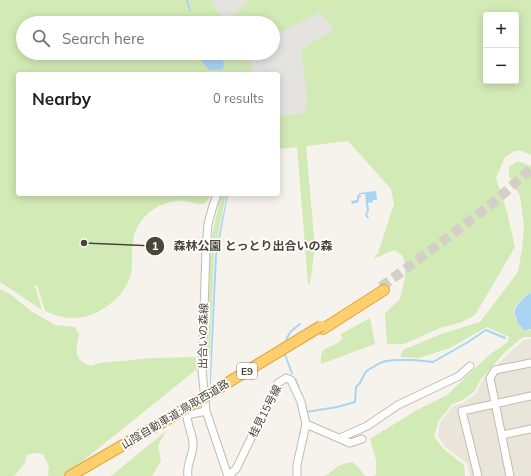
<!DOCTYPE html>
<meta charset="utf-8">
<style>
:root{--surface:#fff;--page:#f6f6f6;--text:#202124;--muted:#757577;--line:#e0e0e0}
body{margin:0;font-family:Mulish,"Noto Sans JP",sans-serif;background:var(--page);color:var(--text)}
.controls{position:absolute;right:12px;top:12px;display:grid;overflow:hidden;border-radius:4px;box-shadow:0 2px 10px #0003}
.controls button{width:36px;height:36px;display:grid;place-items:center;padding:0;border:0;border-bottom:1px solid var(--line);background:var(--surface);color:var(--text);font:20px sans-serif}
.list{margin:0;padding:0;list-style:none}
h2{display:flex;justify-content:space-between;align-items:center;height:52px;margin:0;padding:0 16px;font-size:17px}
h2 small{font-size:13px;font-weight:400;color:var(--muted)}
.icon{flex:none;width:22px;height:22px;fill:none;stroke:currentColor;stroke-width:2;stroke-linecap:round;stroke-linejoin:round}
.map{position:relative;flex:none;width:531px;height:476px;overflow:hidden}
.search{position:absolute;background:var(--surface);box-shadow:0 2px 10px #0003;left:16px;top:16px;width:264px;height:44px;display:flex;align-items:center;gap:10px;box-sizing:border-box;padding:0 14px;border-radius:22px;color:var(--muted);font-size:15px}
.panel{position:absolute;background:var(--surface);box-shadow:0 2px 10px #0003;left:16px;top:72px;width:264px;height:124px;border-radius:4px}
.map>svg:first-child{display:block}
</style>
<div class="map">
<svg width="531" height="476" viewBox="0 0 531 476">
<rect width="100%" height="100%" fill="#f6f3ec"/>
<path fill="#eae5da" d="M 531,339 L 531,476 L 470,476 L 467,463 L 446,448 L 438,436 L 440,423 L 453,406 L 463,403 L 476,394 L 482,380 L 506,356 L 524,340 Z"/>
<path fill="#d2eab5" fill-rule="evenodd" d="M 0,0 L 531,0 L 531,155 L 522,151 L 515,151 L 505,157 L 496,178 L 507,212 L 515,247 L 475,315 L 462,322 L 440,328 L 404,344 L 387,344 L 385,313 L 400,299 L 405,277 L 405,265 L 403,256 L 394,250 L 373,259 L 378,253 L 394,204 L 391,189 L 348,141 L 306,146 L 315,248 L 310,283 L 308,285 L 306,258 L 297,147 L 278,149 L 278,74 L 18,74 L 18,194 L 210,194 C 209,199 207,204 201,204 C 196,204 191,202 186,201 C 175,199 164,203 154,209 C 144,215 134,228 133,241 C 131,254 134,268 129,280 C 125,289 118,298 110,304 C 90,320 68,322 45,311 L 37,285 L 35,286 L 42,310 L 0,282 ZM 486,15 L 516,15 L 516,81 L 486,81 ZM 23,23 L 273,23 L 273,53 L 23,53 Z
M 518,161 L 531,166 L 531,293 C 522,296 517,303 513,312 L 522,330 L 524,331 L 531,330 L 531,337 L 523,337 L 505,352 L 481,379 L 474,392 L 461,401 L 452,404 L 438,422 L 434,437 L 445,450 L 464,465 L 465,476 L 374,476 L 376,474 L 376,460 L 370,439 L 417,410 L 447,395 L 489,355 L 508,342 L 509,337 L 487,327 L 450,348 L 419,358 L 400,357 L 403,350 L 441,334 L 480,322 L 518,272 L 522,249 L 524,225 L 520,196 L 509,176 L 509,167 Z
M 222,194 L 227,194 L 225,199 L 214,255 L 210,356 L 208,356 L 210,254 C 212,233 216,214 222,194 Z
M 0,289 L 10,294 L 31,311 L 55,325 L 75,327 L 79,334 C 76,349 73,361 91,366 L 99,363 L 153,358 L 195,357 L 197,362 L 197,369 L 64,476 L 48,476 L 49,467 L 43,454 L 35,453 L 27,455 L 25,463 L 14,476 L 0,476 Z
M 370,318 L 375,344 L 321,364 C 319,343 333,350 342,339 L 341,334 Z
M 166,431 L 158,446 L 161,461 L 152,476 L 111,476 Z
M 352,462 L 358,467 L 365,476 L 325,476 L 340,465 Z"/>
<path fill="#e5e3e0" d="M 211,0 L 248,0 L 234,16 L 225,20 L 216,10 Z
M 320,12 L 333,29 L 331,33 L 314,41 L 301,52 L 306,86 L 307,100 L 305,114 L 278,116 L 278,74 L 253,74 L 250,63 L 245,53 L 273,53 L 273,34 L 289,28 Z"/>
<path fill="#a9d4f2" d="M 195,53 L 217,53 L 224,63 L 223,69 L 219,70 L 209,70 Z
M 376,191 L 377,200 L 373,200 L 373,202 L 368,203 L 369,211 L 367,214 L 369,218 L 367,218 L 365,214 L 367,211 L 365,194 L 360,194 L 361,197 L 359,197 L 359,202 L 352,204 L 351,201 L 357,200 L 357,195 L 359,195 L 359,193 Z
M 228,194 L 229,194 L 227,200 L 217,255 L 211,381 L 212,396 L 211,396 L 210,380 L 211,346 L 215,255 L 226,199 Z
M 531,293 L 531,329 L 524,331 L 518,323 L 514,312 C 518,303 522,297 531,293 Z"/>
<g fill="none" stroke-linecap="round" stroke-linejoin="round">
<path stroke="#a9d4f2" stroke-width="2" d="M 187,0 L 190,11
M 286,342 C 287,333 294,329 300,324
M 285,353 L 285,355 L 292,373
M 295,379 L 299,388
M 306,412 L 337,407 L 355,402 L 356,387 L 360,383 L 365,373 L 368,370 L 380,363 L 386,361 L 396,360 L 413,360 L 433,362 L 468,342 L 486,330 L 505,338"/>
<path stroke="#d4d0c8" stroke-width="10" stroke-dasharray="10 5" stroke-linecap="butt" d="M 381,287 L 438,245 L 494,202 L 531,169"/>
<defs>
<path id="minor" d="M 217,194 L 212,209 L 208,224 L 206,250 L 202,370 L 206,411 L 228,476
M 306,424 L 350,443 L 362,439
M 502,435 L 531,429
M 340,438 L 367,426 L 398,405 L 459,376 L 470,366
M 188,476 C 186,466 192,457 193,447 C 194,436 187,426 187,415 L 206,411
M 231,476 L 231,473 L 236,469 L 278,383 L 286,378 L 291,380 L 301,402 L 306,424 L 297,465 L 297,476
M 478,476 L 462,411 L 531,396
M 510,476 L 490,378 L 495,370 L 531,363"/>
<path id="highway" d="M 323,329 L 384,290
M 70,476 L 173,416"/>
</defs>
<use href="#minor" stroke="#c2bbae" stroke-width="9"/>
<use href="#highway" stroke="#e0a43c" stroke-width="12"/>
<use href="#minor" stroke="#fff" stroke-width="7"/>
<use href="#highway" stroke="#ffcf6e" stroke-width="10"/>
<defs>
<path id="highway-bridge" d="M 173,416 L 321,326"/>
</defs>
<use href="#highway-bridge" stroke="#e0a43c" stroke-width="12" stroke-linecap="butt"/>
<use href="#highway-bridge" stroke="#ffcf6e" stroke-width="10"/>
</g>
<g text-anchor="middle" stroke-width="3.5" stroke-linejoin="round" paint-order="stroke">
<rect fill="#fff" stroke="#817c74" stroke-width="1" x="237" y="363" width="20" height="16" rx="3"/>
<g font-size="10" font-weight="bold" fill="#4b4439">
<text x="247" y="375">E9</text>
</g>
<g font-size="11" fill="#4b4439" stroke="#fff">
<text transform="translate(203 336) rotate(-89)" y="4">出合いの森線</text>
<text transform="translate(265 411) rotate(-63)" y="4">桂見15号線</text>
<text transform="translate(175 414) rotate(-31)" y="4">山陰自動車道;鳥取西道路</text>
</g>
</g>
<path fill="none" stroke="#4b4439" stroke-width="1.5" d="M84 243L155 246"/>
<g fill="#4b4439" stroke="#fff" stroke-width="1.5">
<circle cx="84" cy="243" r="4"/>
<circle cx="155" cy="246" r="10"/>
</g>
<g font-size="12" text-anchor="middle" font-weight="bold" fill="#fff">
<text x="155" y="250">1</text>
</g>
<g font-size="12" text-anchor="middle" font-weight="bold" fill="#4b4439" stroke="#fff" stroke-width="3.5" stroke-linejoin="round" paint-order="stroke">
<text x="253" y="250">森林公園 とっとり出合いの森</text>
</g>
</svg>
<div class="controls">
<button>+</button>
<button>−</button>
</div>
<div class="search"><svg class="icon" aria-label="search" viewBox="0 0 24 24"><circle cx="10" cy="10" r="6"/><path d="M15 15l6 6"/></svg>Search here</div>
<section class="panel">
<h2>Nearby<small>0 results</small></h2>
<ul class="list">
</ul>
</section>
</div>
